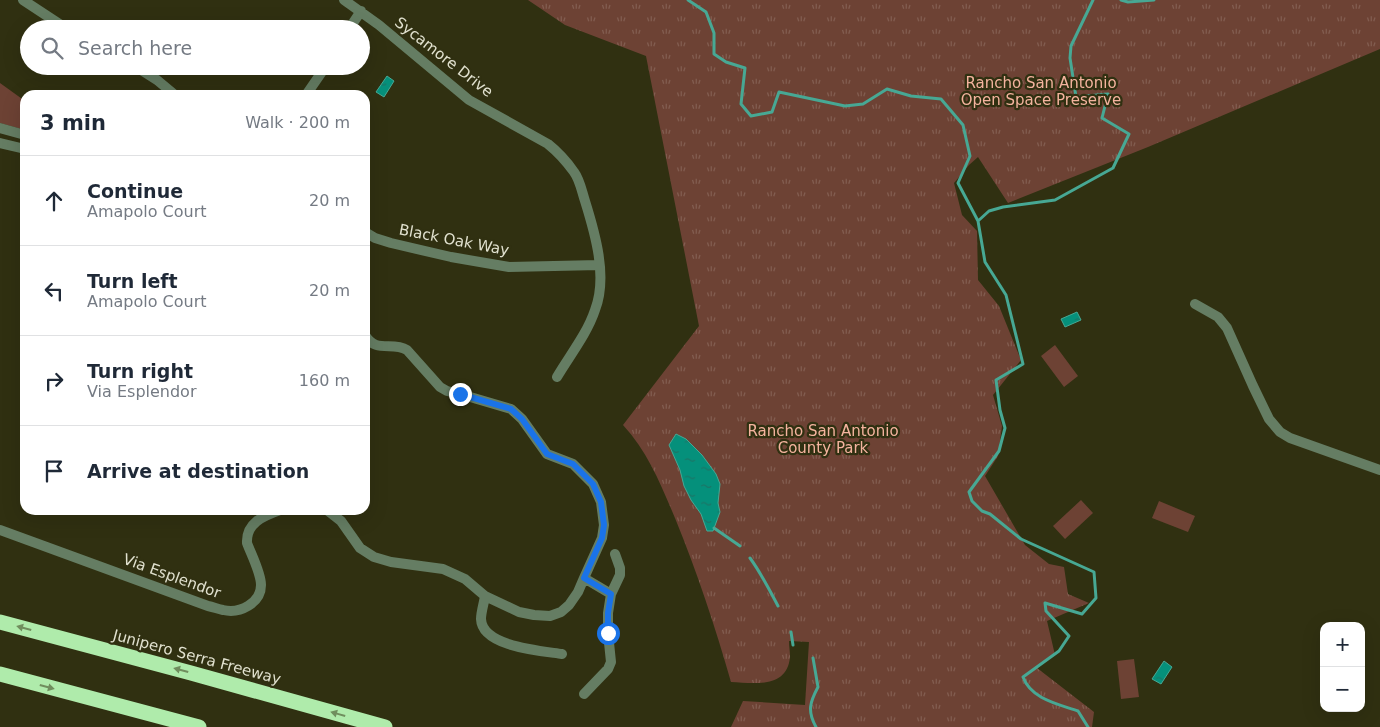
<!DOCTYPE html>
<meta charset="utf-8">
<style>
:root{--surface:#fff;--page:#f2f2f3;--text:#1f2937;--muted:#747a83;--line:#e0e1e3}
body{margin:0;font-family:"DejaVu Sans",sans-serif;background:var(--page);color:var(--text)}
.controls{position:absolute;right:15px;bottom:15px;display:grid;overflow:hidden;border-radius:10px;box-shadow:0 5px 20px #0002}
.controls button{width:45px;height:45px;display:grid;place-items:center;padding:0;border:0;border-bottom:1px solid var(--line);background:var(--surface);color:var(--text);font:25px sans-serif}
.stop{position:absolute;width:15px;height:15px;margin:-11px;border:4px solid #1a73e8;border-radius:50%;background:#fff}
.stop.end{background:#1a73e8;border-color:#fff;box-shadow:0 1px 5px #0008}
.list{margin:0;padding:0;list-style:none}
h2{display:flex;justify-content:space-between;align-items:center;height:65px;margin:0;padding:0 20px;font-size:21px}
h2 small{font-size:16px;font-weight:400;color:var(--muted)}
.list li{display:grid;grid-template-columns:32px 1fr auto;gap:15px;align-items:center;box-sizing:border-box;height:90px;padding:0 20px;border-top:1px solid var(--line)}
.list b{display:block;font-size:19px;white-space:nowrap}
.list p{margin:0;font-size:16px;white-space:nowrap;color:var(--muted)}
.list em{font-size:16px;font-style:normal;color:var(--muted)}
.icon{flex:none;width:28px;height:28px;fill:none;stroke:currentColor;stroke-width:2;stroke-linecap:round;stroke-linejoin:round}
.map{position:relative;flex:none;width:1380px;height:727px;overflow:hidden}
.search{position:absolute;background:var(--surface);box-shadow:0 5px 20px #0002;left:20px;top:20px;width:350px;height:55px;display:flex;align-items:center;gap:12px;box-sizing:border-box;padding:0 18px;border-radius:28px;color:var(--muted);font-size:19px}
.panel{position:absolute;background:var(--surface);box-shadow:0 5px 20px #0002;left:20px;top:90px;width:350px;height:425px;border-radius:15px}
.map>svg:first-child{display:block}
</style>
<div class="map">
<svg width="1380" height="727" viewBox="0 0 1380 727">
<defs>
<pattern id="park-tufts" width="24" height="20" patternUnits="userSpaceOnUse" patternTransform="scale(1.25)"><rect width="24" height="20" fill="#6d4234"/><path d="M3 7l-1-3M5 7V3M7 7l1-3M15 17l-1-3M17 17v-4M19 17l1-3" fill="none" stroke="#825d50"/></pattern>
<pattern id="water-ripples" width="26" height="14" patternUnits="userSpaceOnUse" patternTransform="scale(1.25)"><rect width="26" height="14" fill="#05907b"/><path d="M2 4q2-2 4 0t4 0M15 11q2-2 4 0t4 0" fill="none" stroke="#1b7566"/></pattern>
</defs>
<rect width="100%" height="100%" fill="#303011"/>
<path fill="#6d4234" d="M 0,83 L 25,101 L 25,130 L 0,123 Z
M 1055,345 L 1078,376 L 1064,387 L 1041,356 Z
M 1081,500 L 1093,513 L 1065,539 L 1053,526 Z
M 1159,501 L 1195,516 L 1188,532 L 1152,518 Z
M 1134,659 L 1139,697 L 1121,699 L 1117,661 Z"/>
<path fill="url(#park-tufts)" d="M 528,0 L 1380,0 L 1380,49 L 1148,147 L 1008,203 L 978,157 L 969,165 L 954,183 L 962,215 L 977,231 L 978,280 L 999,306 L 1021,360 L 993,395 L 1002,426 L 998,456 L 985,476 L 1025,545 L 1049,564 L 1064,567 L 1068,594 L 1089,603 L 1047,621 L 1055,655 L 1037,668 L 1094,712 L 1092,727 L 731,727 L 743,701 L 805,705 L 809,642 L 789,641 C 789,646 790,652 790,657 C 787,689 754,683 731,682 C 715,626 697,572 675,518 C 661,485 648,452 623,425 L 699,326 L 646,56 L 565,25 Z"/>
<path fill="url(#water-ripples)" stroke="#47a894" d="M 387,76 L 394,81 L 384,97 L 376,92 Z
M 1077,312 L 1081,320 L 1065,327 L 1061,319 Z
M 676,434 L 686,439 L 702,455 L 716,474 L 720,484 L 718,503 L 720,512 L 713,531 L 707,531 L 701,514 L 691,500 L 684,486 L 680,470 L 669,445 Z
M 1164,661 L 1172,667 L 1161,684 L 1152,679 Z"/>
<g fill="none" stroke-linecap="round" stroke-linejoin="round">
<path stroke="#47a894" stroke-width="3" d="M 688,0 L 706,12 L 714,33 L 714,54 L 726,62 L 745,68 L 741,104 L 751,116 L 772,112 L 779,92 L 845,106 L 863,104 L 887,89 L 911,96 L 941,99 L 963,125 L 970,156 L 958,183 L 978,221 L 985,262 L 1006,295 L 1023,364 L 996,380 L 1000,410 L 1005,428 L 999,451 L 969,492 L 972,501 L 982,511 L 990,514 L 1021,539 L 1094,572 L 1096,598 L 1082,614 L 1045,603 L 1046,611 L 1069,636 L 1059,651 L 1023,677 C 1031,699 1058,704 1078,711 L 1088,727
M 1121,0 L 1128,2 L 1154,0
M 978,221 L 989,211 L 1003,207 L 1055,200 L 1113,168 L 1129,134 L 1102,118 L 1108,94 L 1076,97 L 1070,58 L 1071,46 L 1093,0
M 714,528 L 740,546
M 750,558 C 761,573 769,589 778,606
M 791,632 L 793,645
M 813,658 L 818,687 C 810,702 807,711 816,727"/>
<path stroke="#657d63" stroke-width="10" d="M 23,0 L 67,29
M 344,0 L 379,25 L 469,100 L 548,144 C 558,152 567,162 574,172 C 580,180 582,192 585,201 C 595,233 608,277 595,310 C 587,334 570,355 557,377
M 349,29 L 361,11
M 135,66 L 157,80 L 175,95
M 306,95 L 326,66
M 0,128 L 25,135
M 0,143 L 25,149
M 365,232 L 375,238 L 391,243 L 451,257 L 509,267 L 599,265
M 1195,304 L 1218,317 L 1227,328 L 1253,386 L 1269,419 L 1280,432 L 1290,438 L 1380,470
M 327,510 L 341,521 L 360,548 L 374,557 L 391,562 L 443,569 L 465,579 L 485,596 L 519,612 L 534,615 L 550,616 L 561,612 L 569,605 L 578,592 L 584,578 L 602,538 L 604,525 L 601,502 L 593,484 L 573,464 L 547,454 L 522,419 L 511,409 L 460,394 L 447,391 L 440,387 L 407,350 C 392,341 376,354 365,335
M 0,530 L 208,606 C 213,607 218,609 223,610 C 240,614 261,603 261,585 C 261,573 251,554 247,543 C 246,523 263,516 280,510
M 584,578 L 611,594
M 485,596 C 484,603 481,612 481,619 C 482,647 542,651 562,654
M 584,694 L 608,669 L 611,662 L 608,633 L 608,613 L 611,594 L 620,575 L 620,568 L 615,554"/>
<path stroke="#afebab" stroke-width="15" d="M 0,622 L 191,673 L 385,727
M 0,674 L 199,727"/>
</g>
<defs><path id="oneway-solid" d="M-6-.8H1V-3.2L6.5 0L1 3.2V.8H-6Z" transform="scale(1.25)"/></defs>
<g fill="#708e5e">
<use href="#oneway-solid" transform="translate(24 628) rotate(-165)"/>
<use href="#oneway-solid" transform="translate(181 670) rotate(-165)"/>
<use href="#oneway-solid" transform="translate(47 687) rotate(15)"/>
<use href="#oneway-solid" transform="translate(338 714) rotate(-164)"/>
</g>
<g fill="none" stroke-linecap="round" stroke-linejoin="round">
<path stroke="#1a73e8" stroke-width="6" d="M 460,394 L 511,409 L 522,419 L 547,454 L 573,464 L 593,484 L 601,502 L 604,525 L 602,538 L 584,578 L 611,594 L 608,613 L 608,633"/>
</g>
<g text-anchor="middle" stroke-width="4.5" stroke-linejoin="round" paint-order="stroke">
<g font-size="15" fill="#e1e1cf" stroke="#303011">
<text transform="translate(444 57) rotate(38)" y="5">Sycamore Drive</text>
<text transform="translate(454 240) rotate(11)" y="5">Black Oak Way</text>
<text transform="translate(172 576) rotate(20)" y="5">Via Esplendor</text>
<text transform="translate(197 657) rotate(15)" y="5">Junipero Serra Freeway</text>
</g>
<g font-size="15" fill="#f4b39e" stroke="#303011">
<text x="1041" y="88">Rancho San Antonio<tspan x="1041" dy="17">Open Space Preserve</tspan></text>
<text x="823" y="436">Rancho San Antonio<tspan x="823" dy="17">County Park</tspan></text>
</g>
</g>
</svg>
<div class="controls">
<button>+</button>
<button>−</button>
</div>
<div class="stop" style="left:608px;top:633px"></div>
<div class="stop end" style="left:460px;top:394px"></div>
<div class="search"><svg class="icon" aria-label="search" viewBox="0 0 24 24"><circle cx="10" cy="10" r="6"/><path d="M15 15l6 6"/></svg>Search here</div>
<section class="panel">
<h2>3 min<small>Walk · 200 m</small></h2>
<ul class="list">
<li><svg class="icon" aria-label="ahead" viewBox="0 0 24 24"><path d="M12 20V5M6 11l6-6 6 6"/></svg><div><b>Continue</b><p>Amapolo Court</p></div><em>20 m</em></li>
<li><svg class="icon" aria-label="left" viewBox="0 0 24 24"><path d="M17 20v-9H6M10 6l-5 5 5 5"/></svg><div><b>Turn left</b><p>Amapolo Court</p></div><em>20 m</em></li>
<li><svg class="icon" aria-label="right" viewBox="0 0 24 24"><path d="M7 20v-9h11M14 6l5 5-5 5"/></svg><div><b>Turn right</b><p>Via Esplendor</p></div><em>160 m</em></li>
<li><svg class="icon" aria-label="arrive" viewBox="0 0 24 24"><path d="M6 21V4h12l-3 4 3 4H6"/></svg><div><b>Arrive at destination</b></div></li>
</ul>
</section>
</div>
